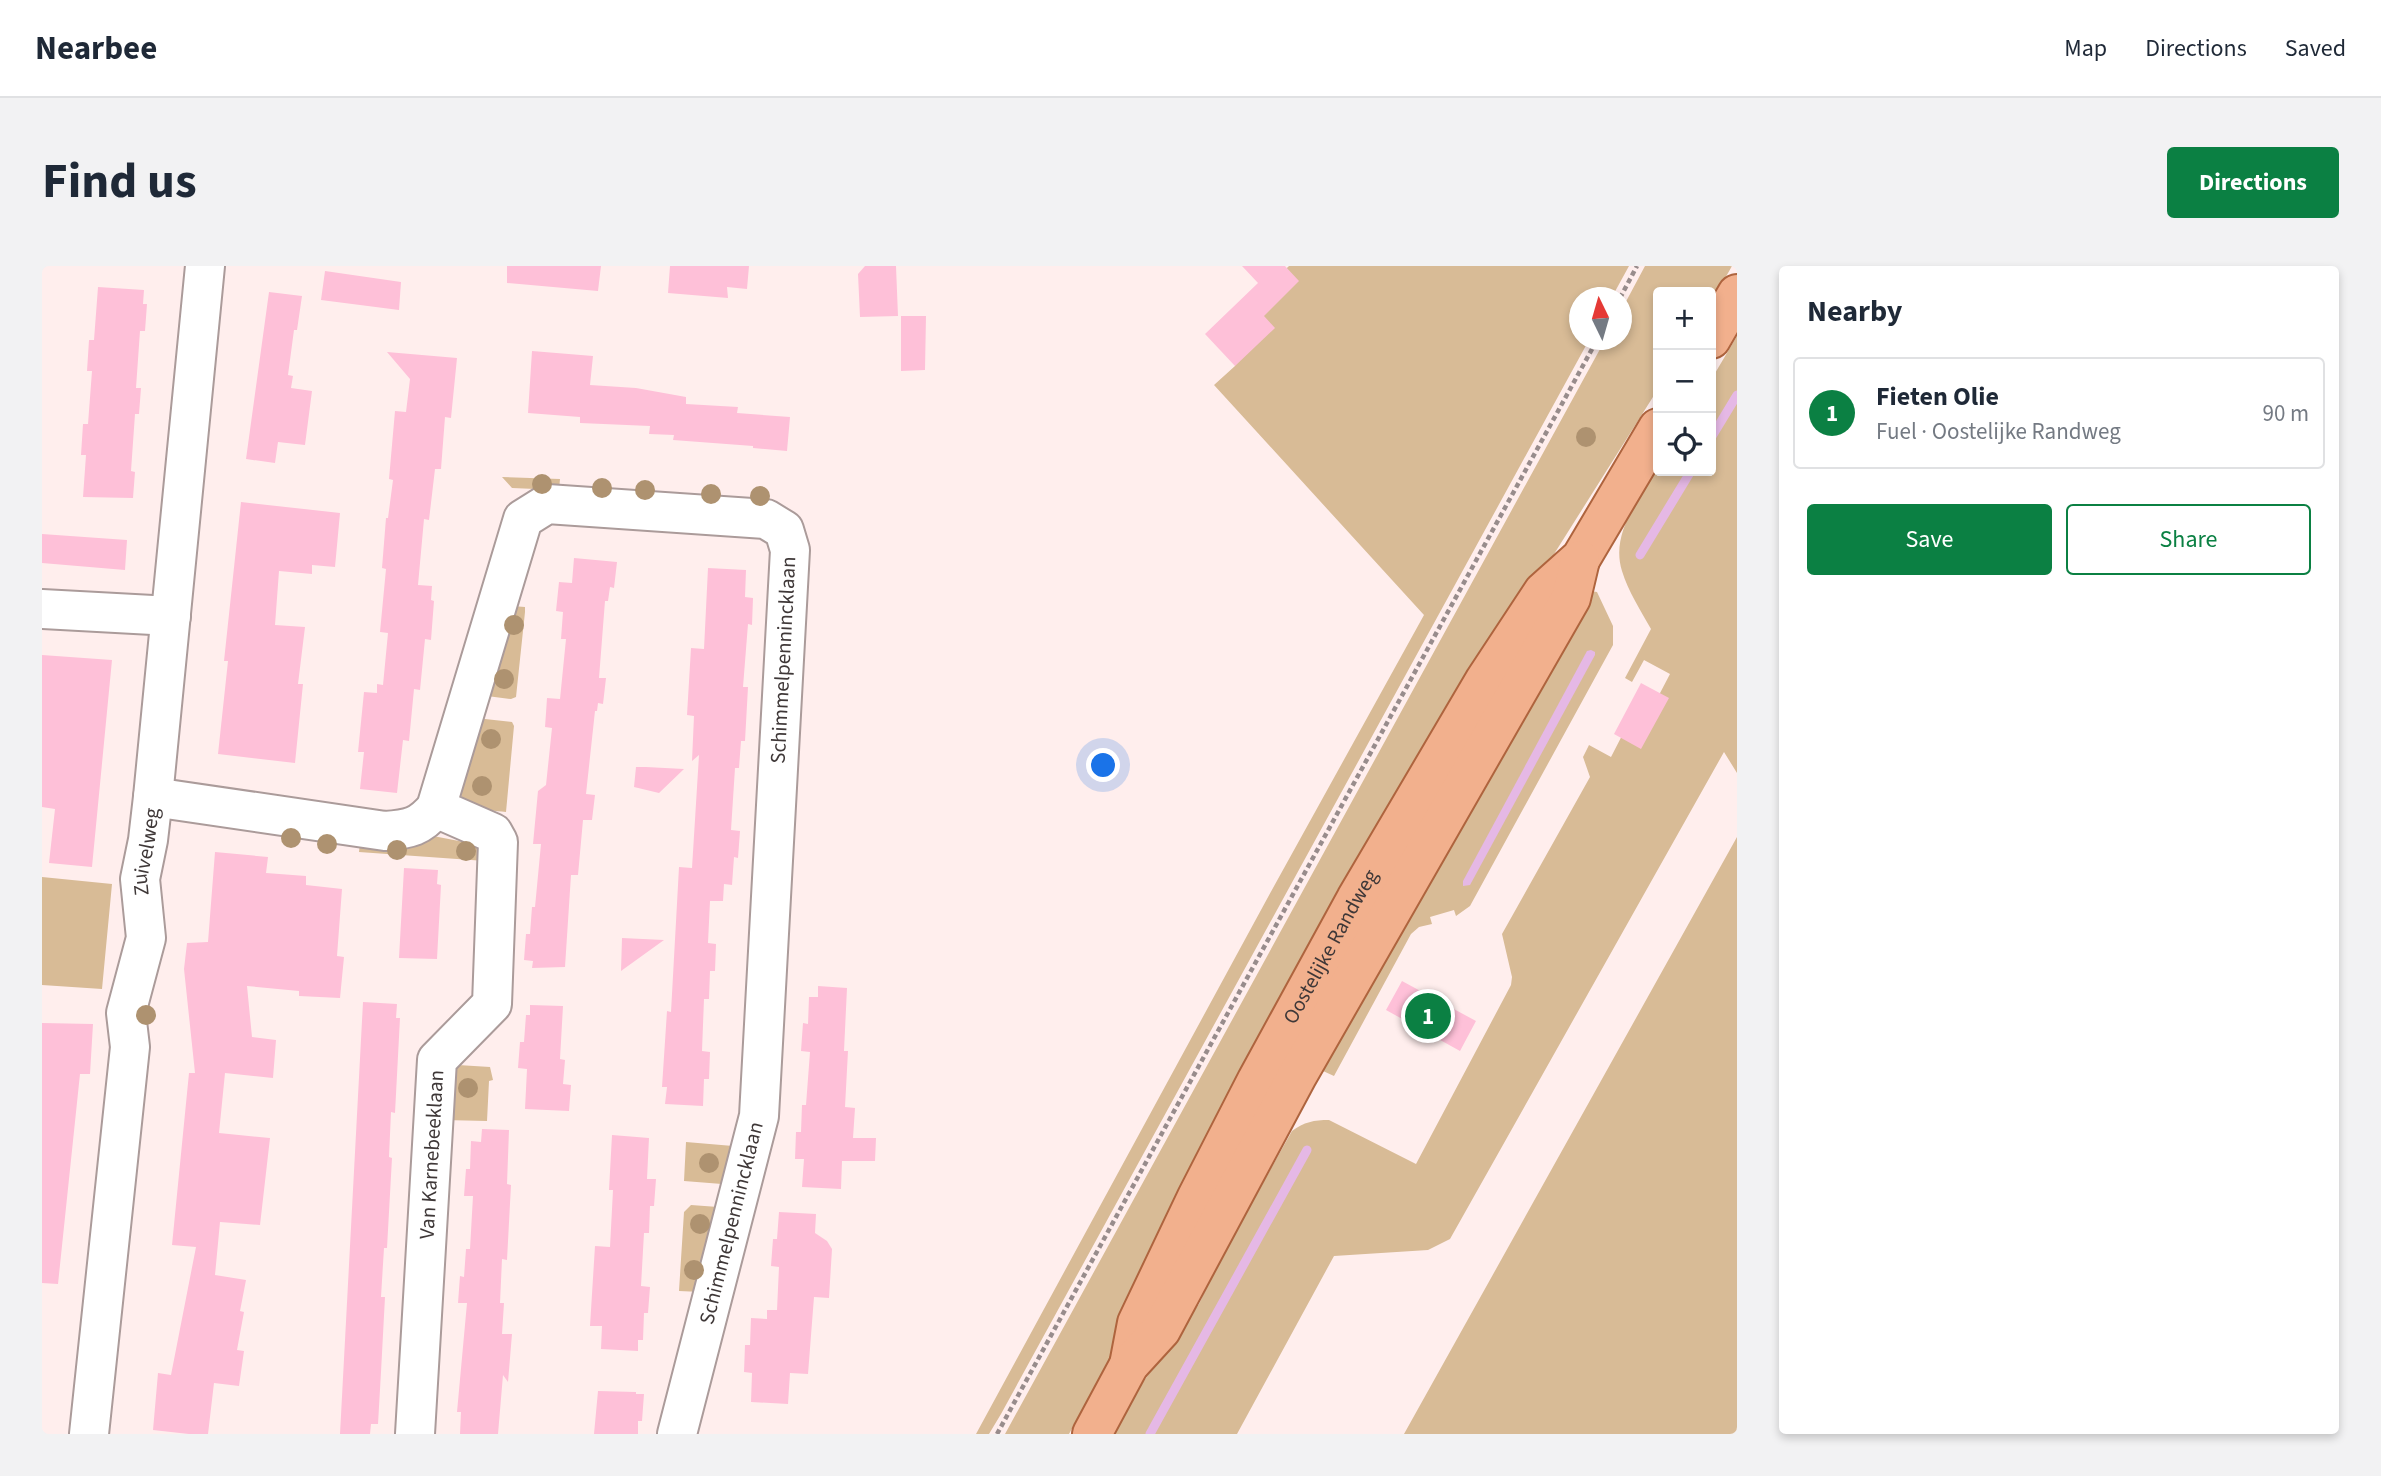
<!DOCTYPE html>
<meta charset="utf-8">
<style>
:root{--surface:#fff;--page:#f2f2f3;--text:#1f2937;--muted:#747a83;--line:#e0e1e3;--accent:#0b8043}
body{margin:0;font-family:"Source Sans 3",sans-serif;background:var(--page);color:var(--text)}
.controls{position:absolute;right:21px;top:21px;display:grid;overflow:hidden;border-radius:7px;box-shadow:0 4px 10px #0003}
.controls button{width:63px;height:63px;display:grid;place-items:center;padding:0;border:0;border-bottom:2px solid var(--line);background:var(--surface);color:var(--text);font:35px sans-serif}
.compass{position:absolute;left:1527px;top:21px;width:63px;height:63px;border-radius:50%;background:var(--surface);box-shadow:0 4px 10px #0003;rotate:355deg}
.you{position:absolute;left:1062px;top:500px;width:24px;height:24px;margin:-18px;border:5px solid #fff;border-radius:50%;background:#1a73e8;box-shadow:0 0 0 10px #1a73e833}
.badge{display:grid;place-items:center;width:46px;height:46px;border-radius:50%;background:var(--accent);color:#fff;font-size:23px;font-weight:700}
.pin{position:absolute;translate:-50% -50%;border:4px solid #fff;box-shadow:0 2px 7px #0006}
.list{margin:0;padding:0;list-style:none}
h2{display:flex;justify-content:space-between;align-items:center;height:91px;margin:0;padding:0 28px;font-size:30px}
h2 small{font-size:23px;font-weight:400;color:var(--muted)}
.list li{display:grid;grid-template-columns:46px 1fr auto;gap:21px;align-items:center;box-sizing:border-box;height:112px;margin:0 14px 14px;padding:0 14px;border:2px solid var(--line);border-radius:7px}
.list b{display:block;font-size:26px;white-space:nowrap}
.list p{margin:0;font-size:23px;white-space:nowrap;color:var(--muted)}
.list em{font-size:23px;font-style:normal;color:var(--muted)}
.actions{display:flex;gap:14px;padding:21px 28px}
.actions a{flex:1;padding:16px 0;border:2px solid var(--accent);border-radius:7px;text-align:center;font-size:24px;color:var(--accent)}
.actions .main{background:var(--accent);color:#fff}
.icon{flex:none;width:38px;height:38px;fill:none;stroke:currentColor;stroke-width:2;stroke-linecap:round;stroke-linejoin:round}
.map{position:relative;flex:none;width:1695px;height:1168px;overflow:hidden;border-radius:7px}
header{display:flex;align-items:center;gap:42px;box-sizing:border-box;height:98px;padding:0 35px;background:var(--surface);border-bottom:2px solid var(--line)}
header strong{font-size:33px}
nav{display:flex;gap:38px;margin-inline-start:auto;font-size:24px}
.intro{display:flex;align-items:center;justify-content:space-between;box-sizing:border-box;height:168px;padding:0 42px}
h1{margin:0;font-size:49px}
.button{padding:18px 32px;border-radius:7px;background:var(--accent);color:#fff;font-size:24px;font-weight:700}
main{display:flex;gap:42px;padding:0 42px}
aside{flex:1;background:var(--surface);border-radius:7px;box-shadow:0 4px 10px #0003}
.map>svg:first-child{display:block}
</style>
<header>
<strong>Nearbee</strong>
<nav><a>Map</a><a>Directions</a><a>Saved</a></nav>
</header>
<div class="intro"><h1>Find us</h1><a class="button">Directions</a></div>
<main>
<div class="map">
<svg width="1695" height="1168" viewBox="0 0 1695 1168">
<rect width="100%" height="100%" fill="#ffeeed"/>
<path fill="#d8bb96" d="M 1247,0 L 1587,0 L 1570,31 L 1538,32 L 1538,74 L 1547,74 L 959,1148 L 947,1168 L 934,1168 L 1231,622 L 1382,349 L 1172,119 L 1193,100 L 1192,53 Z
M 1603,0 L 1690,0 L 1669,37 L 1669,26 L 1616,26 L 1616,123 L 1444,396 L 1141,940 L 1060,1107 L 1027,1168 L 963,1168 L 1563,74 L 1580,74 L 1580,43 Z
M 1695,70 L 1695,507 L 1682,486 L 1408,973 L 1386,984 L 1292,990 L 1195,1168 L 1072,1168 L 1096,1123 L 1157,1038 L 1181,988 L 1250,865 C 1262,856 1272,854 1287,854 L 1374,898 L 1469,719 L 1470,711 L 1460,668 L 1548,511 L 1541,491 L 1547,479 L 1569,491 L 1604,423 L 1617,429 L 1628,408 L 1602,394 L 1590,416 L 1583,412 L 1609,363 C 1599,345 1586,325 1580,305 C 1568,267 1598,232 1616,201 L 1616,205 L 1669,205 L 1669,114 Z
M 460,211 L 518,213 L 517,224 L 470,222 Z
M 1549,325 L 1555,326 L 1571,360 L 1571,379 L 1428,640 L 1414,650 L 1412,644 L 1388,651 L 1390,658 L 1377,661 L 1369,668 L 1292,810 L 1281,805 L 1278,792 Z
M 470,340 L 483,341 L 483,346 L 474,431 L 469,433 L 445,430 Z
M 443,453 L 470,456 L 472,460 L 464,546 C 441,543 428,547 416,524 L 437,454 Z
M 386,569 L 422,576 L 439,582 L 443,595 L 317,586 L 318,577 Z
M 1695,571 L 1695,1168 L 1362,1168 Z
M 0,611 L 70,618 L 60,723 L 0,719 Z
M 416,799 L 448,801 L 451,814 L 447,815 L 445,855 L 402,854 L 407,803 Z
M 644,876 L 691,880 L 680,918 L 642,915 Z
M 649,939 L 676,941 L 659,1026 L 637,1025 L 642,946 Z"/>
<path fill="#e5b8e5" d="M 1549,384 L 1553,386 L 1553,389 L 1428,619 L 1421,620 L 1421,615 L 1545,385 Z"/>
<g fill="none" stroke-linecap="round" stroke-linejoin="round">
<path stroke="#e5b8e5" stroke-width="9" d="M 1669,172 L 1695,129
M 1598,289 L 1649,205
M 1108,1168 L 1265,884"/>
</g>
<path fill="#fec0d8" d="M 465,0 L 559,0 L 556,25 L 465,17 Z
M 628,0 L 707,0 L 705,23 L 685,21 L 686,32 L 626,27 Z
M 823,0 L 854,0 L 856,50 L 818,51 L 816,8 Z
M 1200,0 L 1243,0 L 1257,15 L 1222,50 L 1233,62 L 1193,100 L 1163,68 L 1216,17 Z
M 283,5 L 359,16 L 357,44 L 279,34 Z
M 56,21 L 102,24 L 101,38 L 105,38 L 103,65 L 98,65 L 94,122 L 99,122 L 97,148 L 93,148 L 89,205 L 93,206 L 91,232 L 41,231 L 44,189 L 39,189 L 41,158 L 46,158 L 50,105 L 45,105 L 47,74 L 52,74 Z
M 227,26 L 260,30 L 255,64 L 252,64 L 246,109 L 251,110 L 249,122 L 270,125 L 263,179 L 236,176 L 233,197 L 204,193 Z
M 859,50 L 884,50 L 883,104 L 859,105 Z
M 490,85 L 551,90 L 548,119 L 594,122 L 644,131 L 644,138 L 696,141 L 695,147 L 748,151 L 745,185 L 711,182 L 711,180 L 631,174 L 632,169 L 607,168 L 608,160 L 538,157 L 538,151 L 486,147 Z
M 345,86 L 415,92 L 409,152 L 403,151 L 399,203 L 393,203 L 387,254 L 382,253 L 376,319 L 390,320 L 389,334 L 392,335 L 389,374 L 383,373 L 378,424 L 372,423 L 367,475 L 361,474 L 355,527 L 318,523 L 322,486 L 316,486 L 322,426 L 335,427 L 335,418 L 341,419 L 346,367 L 338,366 L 344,303 L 340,302 L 344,252 L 346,252 L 351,214 L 347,213 L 353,145 L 364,146 L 368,113 Z
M 199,236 L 298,247 L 293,301 L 270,299 L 270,308 L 237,305 L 233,359 L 263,361 L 256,418 L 261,418 L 253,497 L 176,488 L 186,395 L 182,395 Z
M 0,268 L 85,274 L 83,304 L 0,297 Z
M 532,292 L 575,296 L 572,322 L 568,321 L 566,335 L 563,335 L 557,412 L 564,412 L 561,438 L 556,437 L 555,445 L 553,445 L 544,528 L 553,529 L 550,554 L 541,554 L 536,609 L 529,609 L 523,701 L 490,702 L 491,695 L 482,694 L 484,668 L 488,668 L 490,641 L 493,641 L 499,578 L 491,578 L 496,525 L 504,519 L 510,462 L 503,461 L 504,447 L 505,432 L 518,433 L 524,373 L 519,373 L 521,346 L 514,345 L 517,316 L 530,317 Z
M 666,302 L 704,304 L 703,331 L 711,332 L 710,359 L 706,358 L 701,421 L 706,421 L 703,475 L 699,475 L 697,502 L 693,502 L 689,564 L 698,565 L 696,592 L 692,591 L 690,619 L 682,618 L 681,635 L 668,635 L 666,677 L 674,678 L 673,705 L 668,705 L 667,733 L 662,733 L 660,785 L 668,786 L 667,813 L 662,813 L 661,840 L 623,838 L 625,821 L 620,821 L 625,745 L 629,746 L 637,601 L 650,602 L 657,489 L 650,495 L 652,450 L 645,449 L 649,382 L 662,383 Z
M 0,389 L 70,394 L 50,601 L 7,597 L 13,543 L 0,541 Z
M 1599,417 L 1627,432 L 1599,483 L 1572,468 Z
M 594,501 L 604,501 L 642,503 L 617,527 L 592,521 Z
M 173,586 L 226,591 L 224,607 L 264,610 L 264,619 L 300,623 L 295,690 L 302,691 L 298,732 L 257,730 L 257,725 L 205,720 L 210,771 L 234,774 L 231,812 L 183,807 L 177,867 L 228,872 L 218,959 L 178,956 L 173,1009 L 204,1014 L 198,1045 L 202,1046 L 195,1084 L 202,1085 L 197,1120 L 172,1117 L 166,1168 L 147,1168 L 111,1164 L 116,1107 L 129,1109 L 154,981 L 130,979 L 147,807 L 153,807 L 142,703 L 145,677 L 166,676 Z
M 362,602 L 396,604 L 395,618 L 399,619 L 395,693 L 357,692 Z
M 580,672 L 622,674 L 579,705 Z
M 1360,715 L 1434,755 L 1418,785 L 1344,744 Z
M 776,720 L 805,722 L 802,785 L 806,785 L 803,841 L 813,842 L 811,872 L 834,872 L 833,895 L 800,895 L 799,923 L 760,921 L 762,893 L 753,893 L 754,866 L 759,866 L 760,839 L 764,839 L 768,786 L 759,785 L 761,757 L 766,758 L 767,731 L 776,731 Z
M 321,736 L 355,738 L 354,752 L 358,752 L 353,847 L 349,846 L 347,891 L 350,892 L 345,982 L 342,982 L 339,1031 L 343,1031 L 339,1106 L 336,1158 L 329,1158 L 328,1168 L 298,1168 Z
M 488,739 L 521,740 L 518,793 L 523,794 L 521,818 L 529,819 L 527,845 L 483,843 L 485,803 L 476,802 L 478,776 L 482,776 L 484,749 L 488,749 Z
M 0,757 L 51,758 L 48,808 L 38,808 L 16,1018 L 0,1017 Z
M 440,863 L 467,864 L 465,918 L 469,919 L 465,994 L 460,993 L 458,1037 L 462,1037 L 460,1068 L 470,1068 L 466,1116 L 461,1109 L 456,1168 L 418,1168 L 419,1146 L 415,1146 L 425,1037 L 416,1037 L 418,1010 L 422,1011 L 424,983 L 428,983 L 431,930 L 422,930 L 424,903 L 428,903 L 429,875 L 439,876 Z
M 570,869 L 607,872 L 605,913 L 614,913 L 612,940 L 608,940 L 607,967 L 602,967 L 599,1020 L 608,1021 L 606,1047 L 602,1047 L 601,1074 L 596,1074 L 596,1085 L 559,1083 L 560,1060 L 548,1060 L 553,980 L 568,981 L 571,924 L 567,924 Z
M 737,946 L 774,948 L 773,967 L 785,975 L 790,983 L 787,1032 L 772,1031 L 766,1108 L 748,1107 L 746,1138 L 709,1136 L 710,1107 L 702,1106 L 703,1079 L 708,1079 L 709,1052 L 725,1053 L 725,1044 L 735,1044 L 737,1001 L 729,1000 L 731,973 L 735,973 Z
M 556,1125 L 594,1126 L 594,1128 L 602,1128 L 600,1155 L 596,1155 L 596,1168 L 552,1168 Z"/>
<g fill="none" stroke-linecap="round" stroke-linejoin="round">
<defs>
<g id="minor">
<path d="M 0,343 L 129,350"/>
<path d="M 111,531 L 343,565 C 368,563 378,561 394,542 L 481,253 L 505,238 L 724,253 L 742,264 L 748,284 L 717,850 L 635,1168"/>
<path id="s1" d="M 47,1168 L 88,781 L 84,747 L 104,672 L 98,613 L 106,574 L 111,531 L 163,0"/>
<path id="s2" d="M 373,1168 L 395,794 L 450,738 L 456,576 L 451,567 L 394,542"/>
</g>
<g id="major">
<path d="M 1669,73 L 1695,28"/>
<path id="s3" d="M 1087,1099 L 1095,1057 L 1155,931 L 1215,814 L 1314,633 L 1443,414 L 1501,326 L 1539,292 L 1616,162"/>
<path d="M 1050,1168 L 1087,1099 L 1119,1064 L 1255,810 L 1529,332 L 1538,294"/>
</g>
</defs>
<use href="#minor" stroke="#ab9b9a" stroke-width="42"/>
<use href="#major" stroke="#ae643e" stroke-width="42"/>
<path stroke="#988c8c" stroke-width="4.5" stroke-dasharray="5 3.5" stroke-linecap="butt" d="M 1578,32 L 1595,0
M 955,1168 L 1555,74"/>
<use href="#minor" stroke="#fff" stroke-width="38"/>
<use href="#major" stroke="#f2b08d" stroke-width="38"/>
</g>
<g fill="#ae9270">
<circle cx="1544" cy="171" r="10"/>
<circle cx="500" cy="218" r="10"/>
<circle cx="560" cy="222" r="10"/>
<circle cx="603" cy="224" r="10"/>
<circle cx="669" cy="228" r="10"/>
<circle cx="718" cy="230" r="10"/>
<circle cx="472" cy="359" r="10"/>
<circle cx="462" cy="413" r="10"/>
<circle cx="449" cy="473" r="10"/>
<circle cx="440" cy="520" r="10"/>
<circle cx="249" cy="572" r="10"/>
<circle cx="285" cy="578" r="10"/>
<circle cx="355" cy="584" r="10"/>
<circle cx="424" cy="585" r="10"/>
<circle cx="104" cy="749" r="10"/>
<circle cx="426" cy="822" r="10"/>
<circle cx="667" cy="897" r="10"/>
<circle cx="658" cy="958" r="10"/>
<circle cx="652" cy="1004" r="10"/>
</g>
<g text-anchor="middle" stroke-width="6" stroke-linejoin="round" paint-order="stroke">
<g font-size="21" fill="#3f3838" stroke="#fff">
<text transform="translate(741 394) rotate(-87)" y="7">Schimmelpennincklaan</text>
<text dy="7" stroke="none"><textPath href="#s1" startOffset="588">Zuivelweg</textPath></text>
<text dy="7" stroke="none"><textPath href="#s3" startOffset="466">Oostelijke Randweg</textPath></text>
<text dy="7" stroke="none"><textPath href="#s2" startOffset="280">Van Karnebeeklaan</textPath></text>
<text transform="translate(689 957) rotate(-76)" y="7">Schimmelpennincklaan</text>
</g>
</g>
</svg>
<div class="controls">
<button>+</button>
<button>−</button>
<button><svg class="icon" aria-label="locate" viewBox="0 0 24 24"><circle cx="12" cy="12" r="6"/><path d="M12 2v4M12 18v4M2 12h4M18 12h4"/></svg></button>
</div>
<svg class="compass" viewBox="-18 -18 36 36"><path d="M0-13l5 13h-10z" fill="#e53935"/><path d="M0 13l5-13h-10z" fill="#747a83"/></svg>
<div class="you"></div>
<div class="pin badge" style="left:1386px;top:750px">1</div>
</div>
<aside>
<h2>Nearby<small></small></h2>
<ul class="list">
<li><span class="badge">1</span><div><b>Fieten Olie</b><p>Fuel · Oostelijke Randweg</p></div><em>90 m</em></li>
</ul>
<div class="actions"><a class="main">Save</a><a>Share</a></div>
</aside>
</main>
